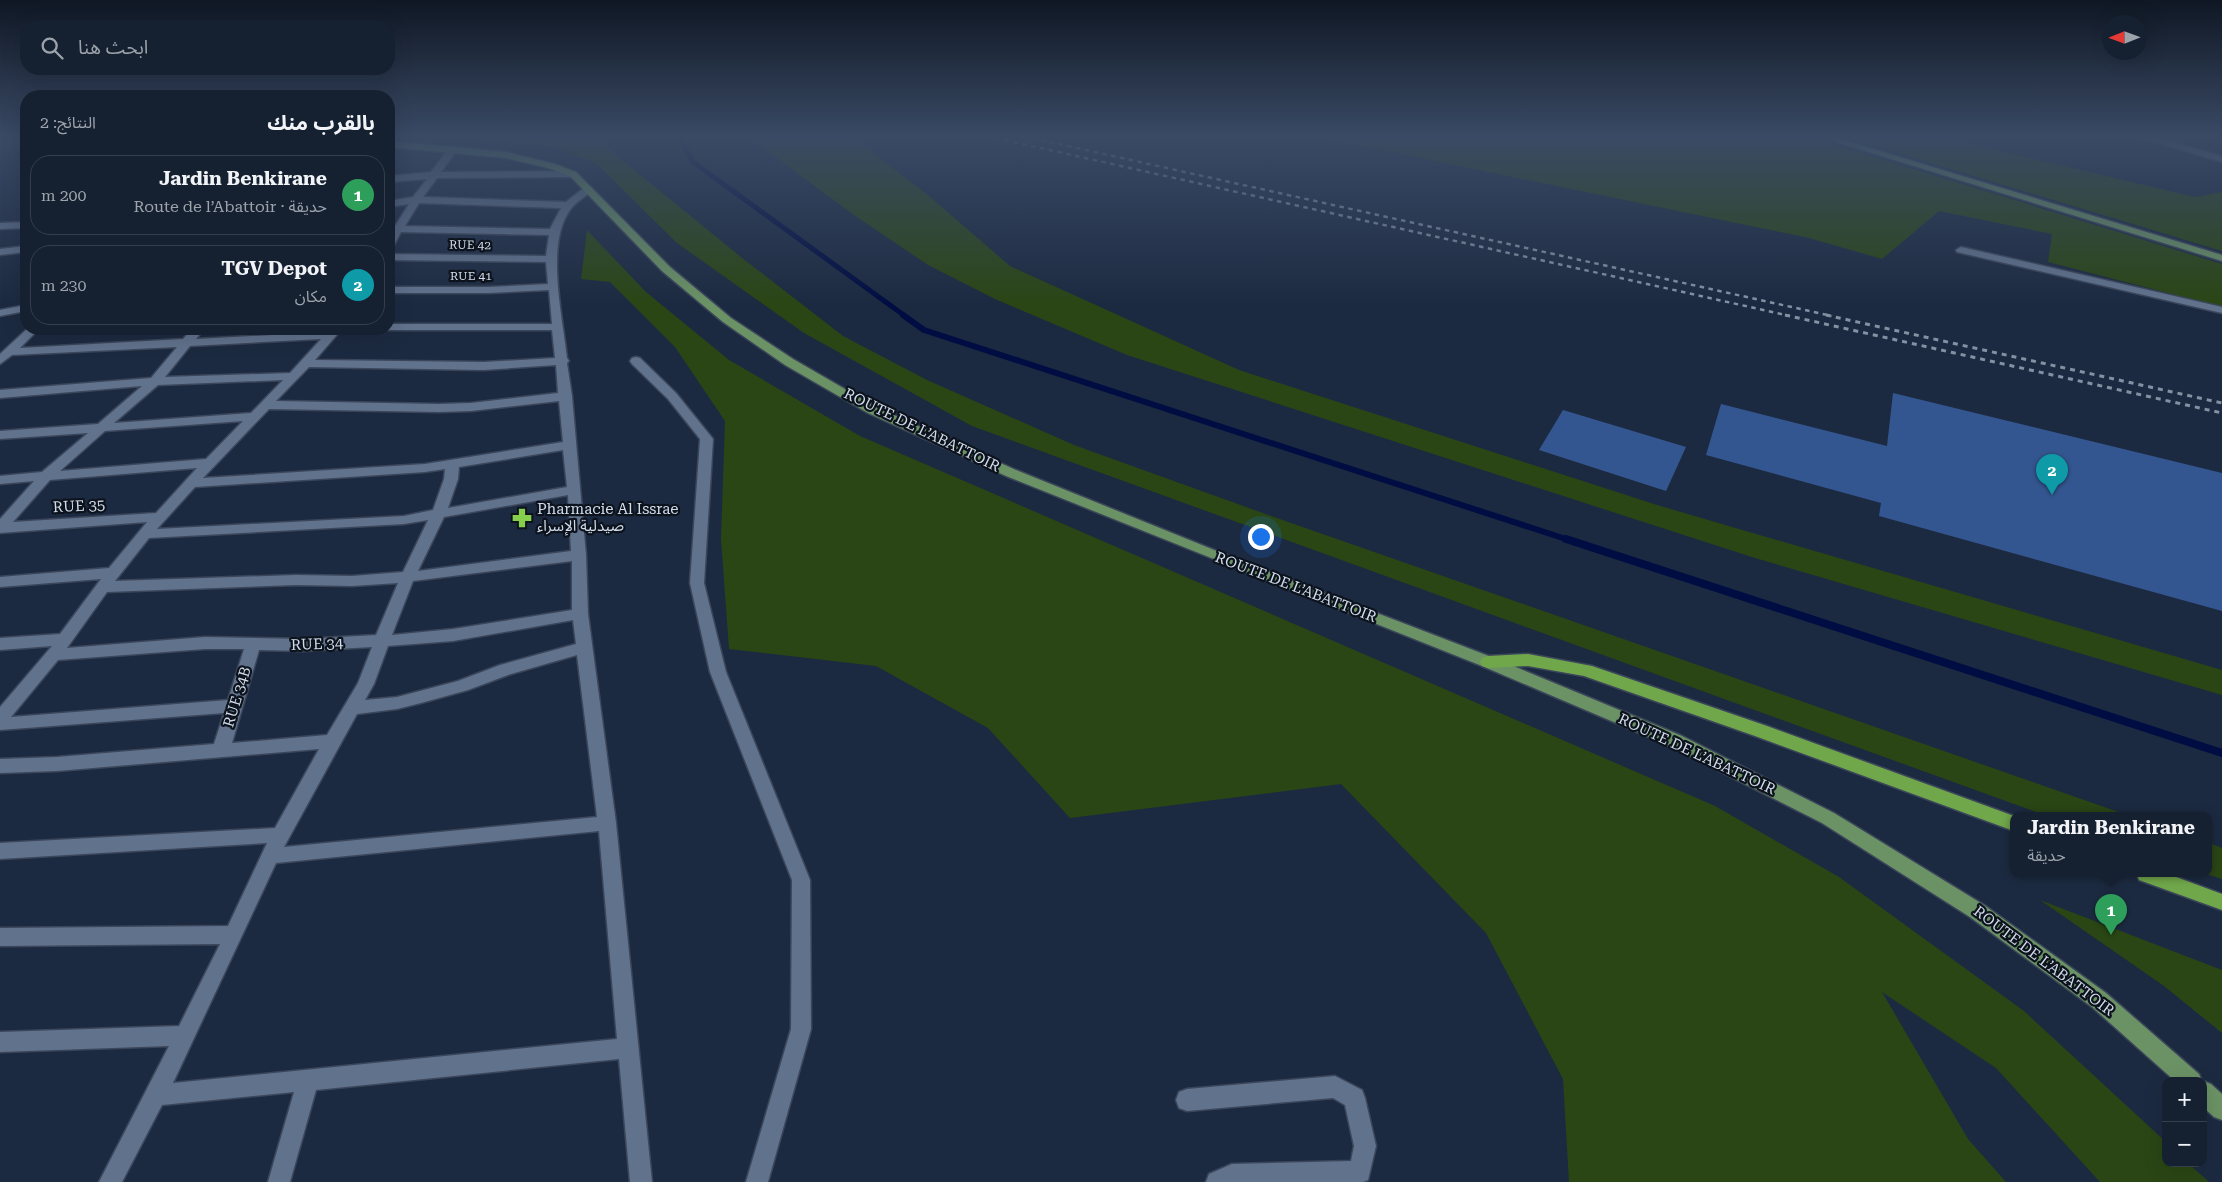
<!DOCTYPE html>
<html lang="ar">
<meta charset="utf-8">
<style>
:root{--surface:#152031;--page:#222d3d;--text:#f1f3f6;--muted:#9da3ab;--line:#343e4d;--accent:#db2777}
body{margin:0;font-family:"Roboto Serif","Noto Sans Arabic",serif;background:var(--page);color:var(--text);direction:rtl}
.controls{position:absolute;right:15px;bottom:15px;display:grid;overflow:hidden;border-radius:10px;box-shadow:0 5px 20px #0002}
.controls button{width:45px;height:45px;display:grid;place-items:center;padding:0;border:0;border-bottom:1px solid var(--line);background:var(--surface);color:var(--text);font:25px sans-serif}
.compass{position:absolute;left:2102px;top:15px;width:45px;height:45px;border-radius:50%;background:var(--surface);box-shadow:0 5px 20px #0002;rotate:269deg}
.you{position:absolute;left:1260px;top:536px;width:18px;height:18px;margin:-12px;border:4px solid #fff;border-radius:50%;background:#1a73e8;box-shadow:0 0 0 8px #1a73e833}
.badge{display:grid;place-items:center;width:32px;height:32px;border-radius:50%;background:var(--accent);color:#fff;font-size:16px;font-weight:700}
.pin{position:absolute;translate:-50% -41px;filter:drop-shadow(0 1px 2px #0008)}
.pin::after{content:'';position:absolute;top:26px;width:18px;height:15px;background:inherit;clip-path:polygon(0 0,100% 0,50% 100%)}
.popup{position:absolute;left:2010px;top:812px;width:202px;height:65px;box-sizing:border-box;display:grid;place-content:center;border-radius:10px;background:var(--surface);filter:drop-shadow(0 1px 4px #0005);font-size:16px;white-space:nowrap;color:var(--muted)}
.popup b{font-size:19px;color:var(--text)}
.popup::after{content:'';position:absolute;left:50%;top:100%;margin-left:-10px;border:10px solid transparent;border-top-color:var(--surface)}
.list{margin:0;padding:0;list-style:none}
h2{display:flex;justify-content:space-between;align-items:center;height:65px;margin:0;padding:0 20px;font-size:21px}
h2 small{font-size:16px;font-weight:400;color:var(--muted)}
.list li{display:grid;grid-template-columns:32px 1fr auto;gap:15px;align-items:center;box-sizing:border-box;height:80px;margin:0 10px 10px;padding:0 10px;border:1px solid var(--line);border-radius:20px}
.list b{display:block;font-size:19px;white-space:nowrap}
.list p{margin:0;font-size:16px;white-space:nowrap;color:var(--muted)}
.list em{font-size:16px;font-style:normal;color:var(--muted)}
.icon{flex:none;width:28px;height:28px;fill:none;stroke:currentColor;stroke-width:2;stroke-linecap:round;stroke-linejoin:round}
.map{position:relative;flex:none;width:2222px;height:1182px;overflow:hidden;direction:ltr}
.search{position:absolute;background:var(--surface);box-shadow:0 5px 20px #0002;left:20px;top:20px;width:375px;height:55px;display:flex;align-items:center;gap:12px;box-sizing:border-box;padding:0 18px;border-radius:20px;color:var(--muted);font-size:19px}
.panel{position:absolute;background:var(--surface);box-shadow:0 5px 20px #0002;left:20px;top:90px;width:375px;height:245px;border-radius:20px;direction:rtl}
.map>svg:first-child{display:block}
</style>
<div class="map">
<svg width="2222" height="1182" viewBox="0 0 2222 1182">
<rect width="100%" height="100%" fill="#1c2a41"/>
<path fill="#223350" d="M 0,138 L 26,138 L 26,149 L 0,154 Z"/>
<path fill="#2a4615" d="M 472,138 L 603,138 L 612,152 L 741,257 L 843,336 L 927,380 L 1074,445 L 1271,516 L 2130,816 L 2047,816 L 972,426 L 804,333 L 677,243 L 596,163 L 555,147 Z
M 750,138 L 853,138 L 857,140 L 929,196 L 1010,266 L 1239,370 L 1657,505 L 2222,670 L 2222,695 L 1755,558 L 1127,355 L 995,299 L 928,265 L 854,215 Z
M 1324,138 L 1813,138 L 2222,264 L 2222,307 L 2048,262 L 2052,234 L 1939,211 L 1882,259 L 1809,238 Z
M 1848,138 L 1946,138 L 2195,197 L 2222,192 L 2222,251 Z
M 587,230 L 646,292 L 729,360 L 860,436 L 1715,806 L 1839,877 L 2024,1011 L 2166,1142 L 2166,1163 L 2188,1163 L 2209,1182 L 2100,1182 L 1996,1068 L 1882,992 L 1968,1139 L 2006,1182 L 1569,1182 L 1563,1079 L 1486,933 L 1341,784 L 1070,818 L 988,728 L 876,666 L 729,649 L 721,539 L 725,421 L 675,347 L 610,282 L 581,279 Z
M 2209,843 L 2222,848 L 2222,879 L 2206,874 L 2208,874 Z
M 2040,900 L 2222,970 L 2222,1033 L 2164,986 Z"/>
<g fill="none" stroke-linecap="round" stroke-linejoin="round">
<path stroke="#000d42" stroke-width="5" d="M 680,138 L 693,162 L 905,316"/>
<path stroke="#000d42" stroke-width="6" d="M 903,315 L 924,330 L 1569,540"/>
<path stroke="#000d42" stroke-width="8" d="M 1566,539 L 2222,753"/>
</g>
<path fill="#345690" d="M 1893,393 L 2222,473 L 2222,611 L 1879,516 L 1881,503 L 1706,455 L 1721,404 L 1887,446 Z
M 1563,410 L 1686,447 L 1666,491 L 1539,450 Z"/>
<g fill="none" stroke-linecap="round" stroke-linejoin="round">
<defs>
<path id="minor" d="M 2142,138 L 2157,138 L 2222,156 L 2222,162 Z
M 453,146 L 458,149 L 441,172 L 573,171 L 578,174 L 573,177 L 437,178 L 423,197 L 566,202 L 585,187 L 591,187 L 593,189 C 586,197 576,201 570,210 C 545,244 563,318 567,358 L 569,361 L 567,363 L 572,396 L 586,555 L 588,614 L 616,823 L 652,1182 L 630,1182 L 619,1059 L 316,1090 L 290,1182 L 268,1182 L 294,1092 L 162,1105 L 122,1182 L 99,1182 L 169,1046 L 0,1052 L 0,1032 L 179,1026 L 220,944 L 0,946 L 0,928 L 228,926 L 267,843 L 0,859 L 0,843 L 275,828 L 319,749 L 57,771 L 0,773 L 0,759 L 57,757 L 214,744 L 224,713 L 0,730 L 0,707 L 52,646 L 0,650 L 0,638 L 60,634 L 101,579 L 0,587 L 0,577 L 109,568 L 147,522 L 0,533 L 0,519 L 34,481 L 0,484 L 0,476 L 42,472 L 88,433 L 0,439 L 0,431 L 98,424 L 142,386 L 0,398 L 0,390 L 151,378 L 177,347 L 12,355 L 0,364 L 0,354 L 27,329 L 39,329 L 20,348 L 183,339 L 192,329 L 204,329 L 196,339 L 327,332 L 330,329 L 342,329 L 315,360 L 484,362 L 555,358 L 552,330 L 389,330 L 384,329 L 389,329 L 389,324 L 552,324 L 549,290 L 489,293 L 389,293 L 389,287 L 489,287 L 548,284 L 546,262 L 389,260 L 389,254 L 546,256 L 549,235 L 401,232 L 393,247 L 389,248 L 389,237 L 391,232 L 389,232 L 389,226 L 395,226 L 409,204 L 389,207 L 389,201 L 413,197 L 427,179 L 389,182 L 389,176 L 431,172 L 450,147 ZM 419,203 L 561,208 L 550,229 L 405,226 ZM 321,339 L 290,373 L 165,377 L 190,346 ZM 556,365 L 558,393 L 471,403 L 439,404 L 276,401 L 309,367 L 484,370 ZM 283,380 L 251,413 L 114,423 L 158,385 ZM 559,401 L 563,442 L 425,464 L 203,478 L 269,409 L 439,412 L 471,411 ZM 243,421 L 206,459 L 60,471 L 105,431 ZM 563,450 L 567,487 L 448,508 L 458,479 L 459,467 ZM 197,468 L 156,513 L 13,522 L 50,480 ZM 445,469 L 444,479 L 433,510 L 404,516 L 157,529 L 195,487 L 425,472 ZM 568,495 L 571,551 L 418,571 L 444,517 ZM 428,520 L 403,572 L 352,576 L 296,575 L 115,581 L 149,538 L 404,524 ZM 572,561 L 572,610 L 453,629 L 392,635 L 413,581 ZM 398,583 L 376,635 L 303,639 L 205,637 L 67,648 L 107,592 L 296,585 L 352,586 ZM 573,620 L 576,644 L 500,665 L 458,681 L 397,697 L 365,700 L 374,684 L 388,646 L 453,641 ZM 372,647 L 358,683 L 327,735 L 232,743 L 259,650 L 303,651 ZM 205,649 L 244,649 L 228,700 L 11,717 L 58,660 ZM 577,655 L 597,817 L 284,847 L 357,714 L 397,709 L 421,703 L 468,690 L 511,674 ZM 599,831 L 617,1039 L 173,1083 L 276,863 Z
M 26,222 L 26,228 L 0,229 L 0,223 Z
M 26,246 L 26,252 L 0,255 L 0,249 Z
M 1961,247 L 2222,307 L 2222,313 L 1957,252 L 1956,250 Z
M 26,305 L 26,311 L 0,316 L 0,310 Z
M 636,357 L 640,358 L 676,393 L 713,439 L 704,583 L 726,672 L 810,880 L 811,1029 L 768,1182 L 746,1182 L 791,1029 L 792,880 L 710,672 L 690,583 L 700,439 L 668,399 L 632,364 L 630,361 L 632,358 Z
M 1335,1076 L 1362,1090 L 1365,1098 L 1376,1146 L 1368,1180 L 1363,1182 L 1206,1182 L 1209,1174 L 1232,1164 L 1351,1161 L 1354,1146 L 1345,1105 L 1333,1098 L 1187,1111 L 1179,1108 L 1176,1100 L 1179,1092 L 1187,1089 Z"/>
<path id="major" d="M 1823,138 L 1837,138 L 2222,255 L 2222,261 Z
M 389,141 L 506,152 L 555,164 L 576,172 L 670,267 L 731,318 L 793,359 L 876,407 L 1016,470 L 1244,562 L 1494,658 L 1682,736 L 1834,813 L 1984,905 L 2106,993 L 2199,1074 L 2202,1081 L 2175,1081 L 2092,1007 L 1970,917 L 1822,823 L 1670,746 L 1482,666 L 1006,476 L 868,413 L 785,365 L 723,322 L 662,271 L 570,176 L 548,168 L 506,158 L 389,147 Z
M 2203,1081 L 2211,1084 L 2222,1094 L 2222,1120 L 2214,1117 L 2203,1107 Z"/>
<path id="highway" d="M 1528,654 L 1592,666 L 1767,726 L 2014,816 L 2014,831 L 1755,736 L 1584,676 L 1528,666 L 1488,668 L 1482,666 L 1480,662 L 1482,658 L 1488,656 Z
M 2137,874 L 2168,874 L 2222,894 L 2222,910 L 2139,880 Z"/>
</defs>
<use href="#minor" stroke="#3b465a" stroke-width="3"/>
<use href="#major" stroke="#3b465a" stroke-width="3"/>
<use href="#highway" stroke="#3b465a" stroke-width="3"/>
<use href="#minor" fill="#61728d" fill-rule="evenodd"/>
<use href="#major" fill="#6b9265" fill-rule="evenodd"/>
<use href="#highway" fill="#71a74b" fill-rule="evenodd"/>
<path stroke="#8591a3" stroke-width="2.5" stroke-dasharray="4.5 4.5" stroke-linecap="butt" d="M 996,138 L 1790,316
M 1032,138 L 1832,316"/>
<path stroke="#8591a3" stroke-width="3" stroke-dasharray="5 5" stroke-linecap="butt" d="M 1785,315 L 2222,413
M 1826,315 L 2222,403"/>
</g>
<linearGradient id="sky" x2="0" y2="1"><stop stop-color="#0f1724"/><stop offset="0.45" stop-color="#3a4a65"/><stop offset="1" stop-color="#3a4a65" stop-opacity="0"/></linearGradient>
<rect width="2222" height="304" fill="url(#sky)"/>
<defs>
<symbol id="pharmacy-bare" viewBox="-9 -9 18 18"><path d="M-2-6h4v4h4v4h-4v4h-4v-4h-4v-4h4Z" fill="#85cf4c" stroke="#0c131d" stroke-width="2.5" paint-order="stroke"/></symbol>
</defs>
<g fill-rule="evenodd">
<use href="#pharmacy-bare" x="508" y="504" width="28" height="28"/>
</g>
<g text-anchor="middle" stroke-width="4.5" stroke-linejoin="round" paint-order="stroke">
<g font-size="12" fill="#d1dbea" stroke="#0c131d">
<text transform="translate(470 245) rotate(1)" y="4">RUE 42</text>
<text x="471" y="280">RUE 41</text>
</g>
<g font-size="15" fill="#d1dbea" stroke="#0c131d">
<text transform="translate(922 430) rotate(26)" y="5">ROUTE DE L’ABATTOIR</text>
<text transform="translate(79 506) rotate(-3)" y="5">RUE 35</text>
<text transform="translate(1296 587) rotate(21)" y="5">ROUTE DE L’ABATTOIR</text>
<text transform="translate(317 644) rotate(-2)" y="5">RUE 34</text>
<text transform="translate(237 697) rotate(-73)" y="5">RUE 34B</text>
<text transform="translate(1697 754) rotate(25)" y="5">ROUTE DE L’ABATTOIR</text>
<text transform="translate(2044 961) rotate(37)" y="5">ROUTE DE L’ABATTOIR</text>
</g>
<g font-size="15" fill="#d1dbea" stroke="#0c131d" text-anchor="start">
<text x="537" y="514">Pharmacie Al Issrae<tspan x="537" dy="17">صيدلية الإسراء</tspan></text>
</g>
</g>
</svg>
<div class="controls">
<button>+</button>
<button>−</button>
</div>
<svg class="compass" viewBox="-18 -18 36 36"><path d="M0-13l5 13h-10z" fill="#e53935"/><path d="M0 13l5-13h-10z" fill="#9da3ab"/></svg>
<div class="you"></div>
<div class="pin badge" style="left:2111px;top:935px;background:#2e9e5b">1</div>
<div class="popup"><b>Jardin Benkirane</b>حديقة</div>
<div class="pin badge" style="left:2052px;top:495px;background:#0f9aa8">2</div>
<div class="search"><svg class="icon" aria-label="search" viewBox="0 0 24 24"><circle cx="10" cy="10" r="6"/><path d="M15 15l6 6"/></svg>ابحث هنا</div>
<section class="panel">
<h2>بالقرب منك<small>النتائج: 2</small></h2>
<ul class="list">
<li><span class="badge" style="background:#2e9e5b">1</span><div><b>Jardin Benkirane</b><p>حديقة · Route de l’Abattoir</p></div><em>200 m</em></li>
<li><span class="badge" style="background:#0f9aa8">2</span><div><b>TGV Depot</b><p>مكان</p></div><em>230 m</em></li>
</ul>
</section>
</div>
